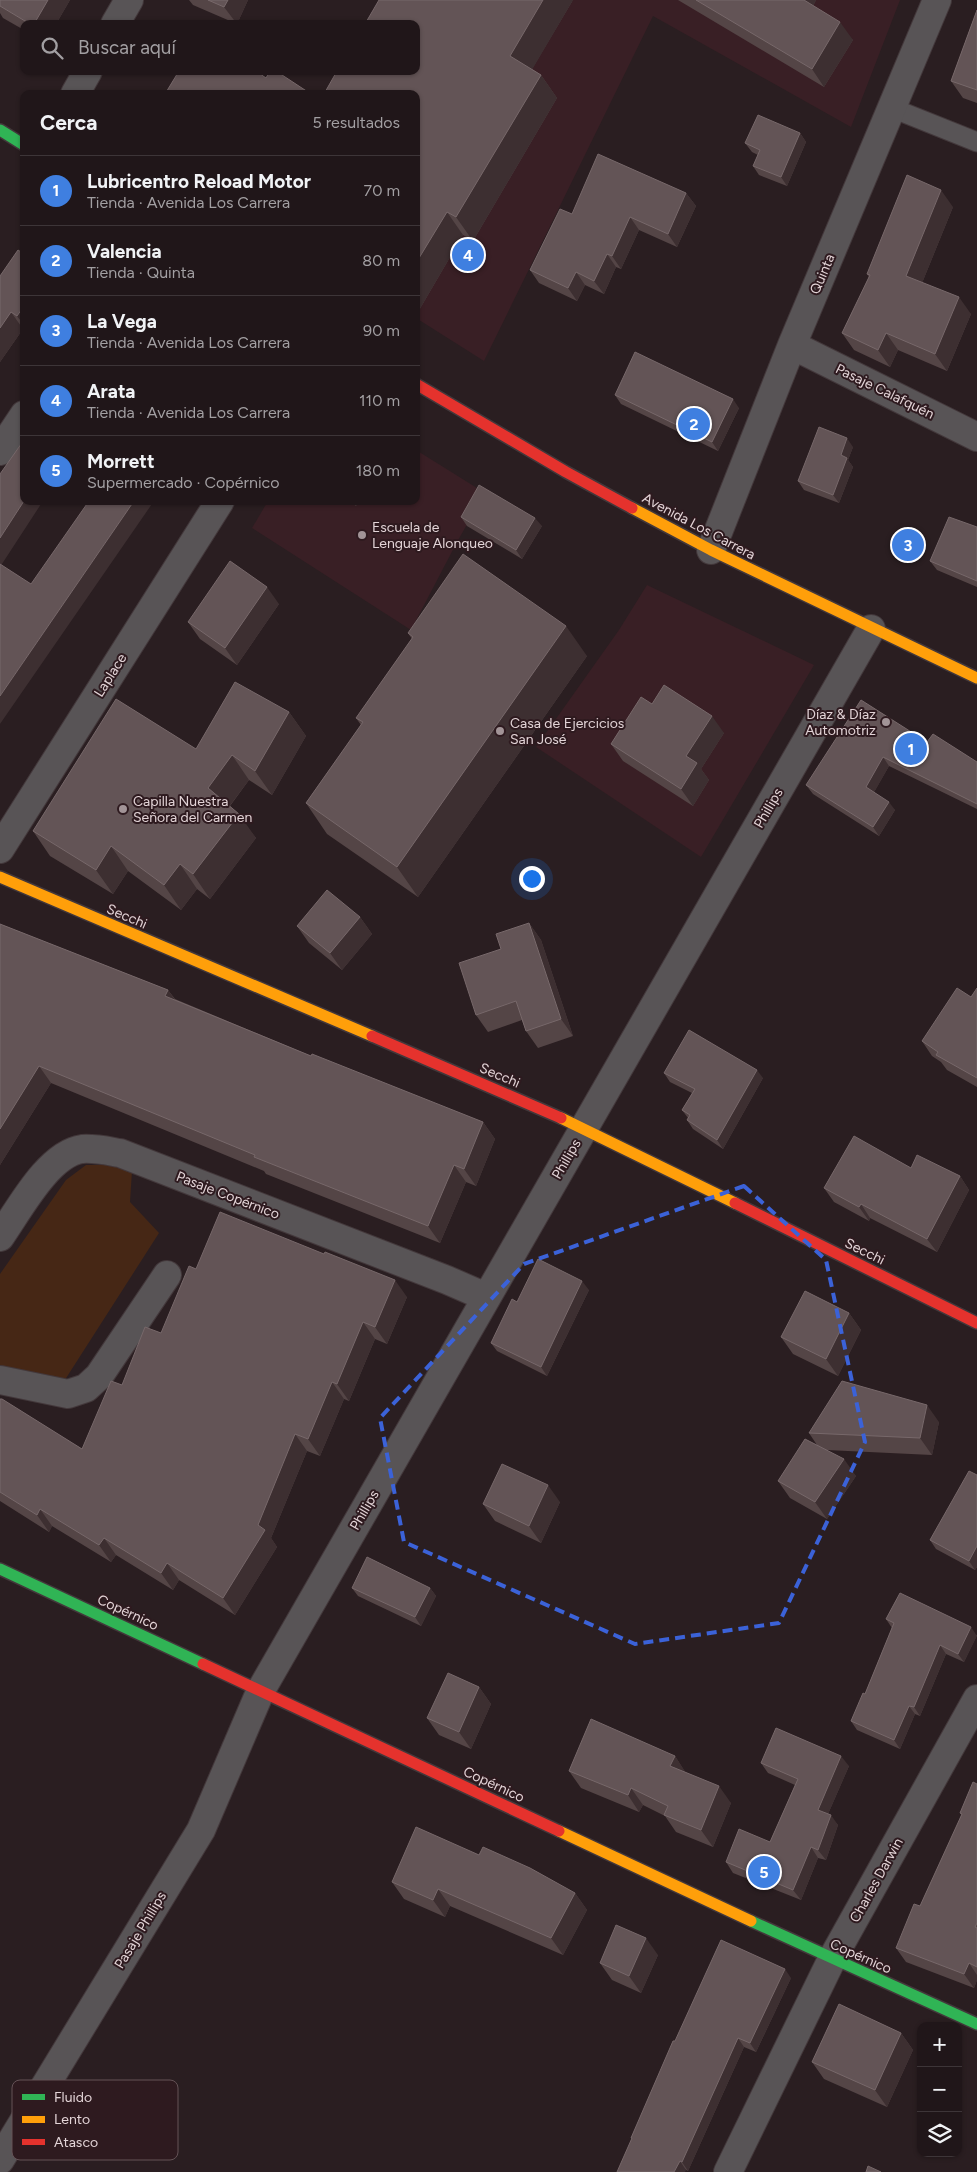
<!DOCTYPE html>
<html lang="es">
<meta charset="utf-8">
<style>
:root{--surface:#201619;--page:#2d2326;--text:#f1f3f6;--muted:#a29fa2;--line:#3d3538;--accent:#1a73e8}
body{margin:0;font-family:Figtree,sans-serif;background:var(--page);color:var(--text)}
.controls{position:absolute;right:15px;bottom:15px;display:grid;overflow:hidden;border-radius:10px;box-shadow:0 1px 4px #0004}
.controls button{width:45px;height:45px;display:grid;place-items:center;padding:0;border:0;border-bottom:1px solid var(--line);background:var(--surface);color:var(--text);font:25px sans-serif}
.you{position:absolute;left:531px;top:878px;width:18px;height:18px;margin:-12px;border:4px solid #fff;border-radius:50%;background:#1a73e8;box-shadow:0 0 0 8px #1a73e833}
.badge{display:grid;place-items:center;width:32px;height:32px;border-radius:50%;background:var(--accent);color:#fff;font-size:16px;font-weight:700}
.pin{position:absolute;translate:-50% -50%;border:2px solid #fff;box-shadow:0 1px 5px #0006}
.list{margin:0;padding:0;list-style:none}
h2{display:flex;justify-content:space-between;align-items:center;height:65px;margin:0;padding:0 20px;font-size:21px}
h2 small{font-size:16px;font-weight:400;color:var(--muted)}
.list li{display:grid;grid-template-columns:32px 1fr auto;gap:15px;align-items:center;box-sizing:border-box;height:70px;padding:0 20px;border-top:1px solid var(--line)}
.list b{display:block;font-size:19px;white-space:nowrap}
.list p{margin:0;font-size:16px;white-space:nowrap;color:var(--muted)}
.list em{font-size:16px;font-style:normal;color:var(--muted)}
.icon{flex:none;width:28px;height:28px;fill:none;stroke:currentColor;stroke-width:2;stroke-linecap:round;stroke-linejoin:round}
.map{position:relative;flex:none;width:977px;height:2172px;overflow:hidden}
.search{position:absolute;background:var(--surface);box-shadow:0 1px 4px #0004;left:20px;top:20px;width:400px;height:55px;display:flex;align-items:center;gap:12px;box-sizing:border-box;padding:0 18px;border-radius:10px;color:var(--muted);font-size:19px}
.panel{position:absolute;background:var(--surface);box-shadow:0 1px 4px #0004;left:20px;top:90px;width:400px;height:415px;border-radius:10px}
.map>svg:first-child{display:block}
</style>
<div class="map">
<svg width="977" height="2172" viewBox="0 0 977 2172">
<rect width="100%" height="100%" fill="#2a1e21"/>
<path fill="#391f25" d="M 409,0 L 900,0 L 851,127 L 653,16 L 484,361 L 416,318 L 416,94 L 354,94 L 416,71 L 416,24 Z
M 416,450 L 485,493 L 457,542 L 411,630 L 252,528 L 268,501 L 416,501 Z
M 647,585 L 814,665 L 701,857 L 536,747 L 619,630 Z"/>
<path fill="#462715" d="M 86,1165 L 112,1165 L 132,1171 L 130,1202 L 159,1233 L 61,1386 L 0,1370 L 0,1274 L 66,1180 Z"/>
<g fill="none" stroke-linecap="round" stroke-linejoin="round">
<defs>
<path id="lane" d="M 892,108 L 977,142"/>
<path id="street" d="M 115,24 L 129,0
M 75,94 L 88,71
M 792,345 L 977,437
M 0,451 L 24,415
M 711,550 L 792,345 L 937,0
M 0,849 L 220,501
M 0,1237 C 19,1210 48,1154 82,1149 C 95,1148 108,1151 120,1153 L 447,1280 L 486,1297
M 0,1380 L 68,1394 L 86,1388 L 99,1376 L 167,1275
M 0,2160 L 201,1830 L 261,1690 L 871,629
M 728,2172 L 832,1959 L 977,1699"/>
<path id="fast" d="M 0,130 L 24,145
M 0,1569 L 203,1664
M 751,1921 L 977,2024"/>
<path id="slow" d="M 632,508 L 711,550 L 977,678
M 0,877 L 372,1036
M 561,1118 L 735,1203
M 559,1831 L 751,1921"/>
<path id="jam" d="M 416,384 L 566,472 L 632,508
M 372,1036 L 561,1118
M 735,1203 L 977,1323
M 203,1664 L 559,1831"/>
</defs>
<use href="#lane" stroke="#43383b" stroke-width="21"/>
<use href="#street" stroke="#43383b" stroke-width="30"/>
<use href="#fast" stroke="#43383b" stroke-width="14"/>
<use href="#slow" stroke="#43383b" stroke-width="14"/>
<use href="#jam" stroke="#43383b" stroke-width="14"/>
<use href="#lane" stroke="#585456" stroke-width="19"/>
<use href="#street" stroke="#585456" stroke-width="28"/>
<use href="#fast" stroke="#30b455" stroke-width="11"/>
<use href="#slow" stroke="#ff9f0a" stroke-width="11"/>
<use href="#jam" stroke="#e5322d" stroke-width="11"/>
</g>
<path fill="#544546" d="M 0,0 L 70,0 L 56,24 L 24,24 L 24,30 L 3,18 L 0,13 Z
M 189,0 L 248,0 L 237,24 L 193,5 Z
M 573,0 L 532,69 L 541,75 L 557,98 L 473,241 L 463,235 L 418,312 L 416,311 L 416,94 Z
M 678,0 L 816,0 L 813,6 L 853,40 L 824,87 Z
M 977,10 L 977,103 L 963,98 L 951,81 Z
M 800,133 L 806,142 L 787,186 L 759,175 L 753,166 L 758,155 L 752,152 L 745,143 Z
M 686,193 L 696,206 L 677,247 L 639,230 L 621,269 L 616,267 L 604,294 L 585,285 L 577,301 L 539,283 L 530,270 L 572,214 Z
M 953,207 L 922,283 L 971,314 L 947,371 L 898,350 L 890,367 L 854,350 L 842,333 L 869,277 L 867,274 Z
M 24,254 L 24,329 L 23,329 L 0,362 L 0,276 Z
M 615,395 L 739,408 L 718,451 L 621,404 Z
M 853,447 L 848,460 L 853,467 L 839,503 L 804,490 L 798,481 Z
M 349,501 L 359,501 L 356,506 Z
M 461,517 L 542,526 L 522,559 L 467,526 Z
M 977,527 L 977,587 L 937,570 L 930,561 Z
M 279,604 L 237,665 L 200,639 L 188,622 Z
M 408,633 L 587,656 L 418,897 L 327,834 L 306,803 L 361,725 L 356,718 L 412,639 Z
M 652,704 L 724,733 L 701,769 L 709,780 L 693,806 L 623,761 L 611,744 Z
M 289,712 L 306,736 L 272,795 L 249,780 L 230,806 L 256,838 L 210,899 L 197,889 L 181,910 L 128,871 L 113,894 L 50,856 L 33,831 Z
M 927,742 L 977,762 L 977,809 L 889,766 L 874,792 L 895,810 L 879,836 L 813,794 L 806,785 Z
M 360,917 L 372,934 L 342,970 L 309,943 L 297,926 Z
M 529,923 L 541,940 L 573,1036 L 538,1048 L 526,1031 L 522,1020 L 488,1032 L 476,1015 L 501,949 Z
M 0,924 L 168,990 L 175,999 L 311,1056 L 483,1122 L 495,1139 L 476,1186 L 466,1182 L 440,1243 L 266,1174 L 264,1171 L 51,1083 L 0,1165 Z
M 977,988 L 977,1087 L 947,1070 L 941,1062 L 932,1056 L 922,1041 L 971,997 Z
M 664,1073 L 763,1078 L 723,1149 L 693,1129 L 687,1120 L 688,1118 L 682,1110 L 692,1093 L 670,1082 Z
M 911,1168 L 960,1176 L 969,1190 L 937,1252 L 870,1218 L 869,1221 L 834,1202 L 824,1188 Z
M 196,1269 L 407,1297 L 387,1344 L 375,1339 L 349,1401 L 344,1399 L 320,1456 L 307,1451 L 271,1538 L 277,1547 L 235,1615 L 179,1580 L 173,1590 L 116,1555 L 111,1562 L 52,1526 L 49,1532 L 0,1501 L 0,1399 L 82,1449 L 122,1385 L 161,1333 Z
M 589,1290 L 547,1376 L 497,1351 L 491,1343 L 517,1302 Z
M 849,1313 L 861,1330 L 838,1376 L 793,1354 L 781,1337 Z
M 939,1422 L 932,1455 L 827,1450 L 856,1476 L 827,1519 L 790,1498 L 778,1481 L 817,1445 L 809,1433 Z
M 977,1475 L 977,1567 L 975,1570 L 936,1549 L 930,1540 Z
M 560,1502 L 541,1543 L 495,1521 L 483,1504 Z
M 352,1588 L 430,1588 L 436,1596 L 421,1626 L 358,1596 Z
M 886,1619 L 977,1635 L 964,1662 L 946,1654 L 920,1716 L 915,1714 L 900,1749 L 857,1730 L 851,1721 L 865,1694 L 892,1628 Z
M 479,1687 L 491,1704 L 471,1749 L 439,1735 L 427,1718 Z
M 675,1756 L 685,1772 L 731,1803 L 713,1847 L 676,1832 L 665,1816 L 643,1805 L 639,1812 L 581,1788 L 569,1771 Z
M 761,1763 L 849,1766 L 828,1814 L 838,1825 L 826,1860 L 818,1858 L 801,1900 L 733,1873 L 726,1862 L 770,1842 L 795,1785 L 768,1773 Z
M 977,1784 L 977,1980 L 974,1988 L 906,1962 L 896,1948 L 920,1906 L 962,1815 L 960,1813 Z
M 479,1855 L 575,1893 L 587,1910 L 563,1955 L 450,1906 L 445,1917 L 404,1899 L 392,1882 Z
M 658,1955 L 641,1993 L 612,1980 L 600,1963 Z
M 791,1978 L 756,2052 L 744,2047 L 688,2171 L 632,2139 L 631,2138 L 675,2041 Z
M 901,2033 L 913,2050 L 887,2107 L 824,2079 L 812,2062 Z"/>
<path fill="#3d2f31" d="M 48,0 L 70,0 L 56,24 L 34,24 Z
M 228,0 L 248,0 L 237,24 L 224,7 Z
M 543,0 L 573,0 L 526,80 L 510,56 Z
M 800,0 L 816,0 L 809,14 Z
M 840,22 L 853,40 L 824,87 L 812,69 Z
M 541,75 L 557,98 L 473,241 L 456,217 Z
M 800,133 L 806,142 L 787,186 L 781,177 Z
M 941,190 L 953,207 L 918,293 L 906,276 Z
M 686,193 L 696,206 L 677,247 L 668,234 Z
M 447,212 L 463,235 L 418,312 L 416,310 L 416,263 Z
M 630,217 L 639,230 L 621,269 L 612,256 Z
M 607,254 L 616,267 L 604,294 L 594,281 Z
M 576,272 L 585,285 L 577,301 L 568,288 Z
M 959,297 L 971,314 L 947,371 L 935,354 Z
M 24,306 L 24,325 L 17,316 Z
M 11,312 L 23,329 L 0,362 L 0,328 Z
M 886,333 L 898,350 L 890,367 L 878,350 Z
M 733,399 L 739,408 L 718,451 L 712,442 Z
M 847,438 L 853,447 L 848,460 L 853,467 L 839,503 L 833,495 L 841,455 Z
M 24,501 L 43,501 L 0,567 L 0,538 Z
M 134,501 L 154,501 L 0,724 L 0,696 Z
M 353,501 L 359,501 L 356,506 Z
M 535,518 L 542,526 L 522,559 L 516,550 Z
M 267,587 L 279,604 L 237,665 L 225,648 Z
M 566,626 L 587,656 L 418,897 L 397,867 Z
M 289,712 L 306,736 L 272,795 L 255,771 Z
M 712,716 L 724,733 L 701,769 L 709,780 L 693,806 L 681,789 L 686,756 Z
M 232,755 L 249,780 L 225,812 L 208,788 Z
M 883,757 L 889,766 L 872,796 L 866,787 Z
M 889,802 L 895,810 L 879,836 L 873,827 Z
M 239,814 L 256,838 L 210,899 L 193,874 Z
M 111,846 L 128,871 L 113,894 L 96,870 Z
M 180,864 L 197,889 L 181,910 L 164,885 Z
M 360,917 L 372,934 L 342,970 L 330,953 Z
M 529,923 L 541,940 L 573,1036 L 561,1019 Z
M 168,990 L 180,1007 L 165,996 Z
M 39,1066 L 51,1083 L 0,1165 L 0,1129 Z
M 757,1070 L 763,1078 L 723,1149 L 717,1140 Z
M 483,1122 L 495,1139 L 476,1186 L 464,1169 Z
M 454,1165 L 466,1182 L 440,1243 L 428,1226 Z
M 960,1176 L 969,1190 L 937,1252 L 927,1239 Z
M 861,1204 L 870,1218 L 869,1221 L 859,1207 Z
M 395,1280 L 407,1297 L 387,1344 L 375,1327 Z
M 582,1281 L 589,1290 L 547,1376 L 541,1367 Z
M 849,1313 L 861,1330 L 838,1376 L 826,1359 Z
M 363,1322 L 375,1339 L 349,1401 L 337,1384 Z
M 332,1382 L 344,1399 L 320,1456 L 308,1439 Z
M 927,1405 L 939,1422 L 932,1455 L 920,1438 Z
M 295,1434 L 307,1451 L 271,1538 L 277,1547 L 235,1615 L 223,1598 L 258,1525 Z
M 844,1459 L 856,1476 L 827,1519 L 815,1502 Z
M 548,1485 L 560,1502 L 541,1543 L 529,1526 Z
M 40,1509 L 52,1526 L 49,1532 L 37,1515 Z
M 104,1538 L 116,1555 L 111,1562 L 99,1545 Z
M 977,1546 L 977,1567 L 975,1570 L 969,1561 Z
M 167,1563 L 179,1580 L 173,1590 L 161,1573 Z
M 430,1588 L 436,1596 L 421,1626 L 415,1617 Z
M 971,1627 L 977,1636 L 964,1662 L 958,1654 Z
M 940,1645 L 946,1654 L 920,1716 L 914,1707 Z
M 479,1687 L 491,1704 L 471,1749 L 459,1732 Z
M 909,1706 L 915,1714 L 900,1749 L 894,1740 Z
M 675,1756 L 686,1773 L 670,1766 Z
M 841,1756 L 849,1766 L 825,1821 L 818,1810 Z
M 719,1786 L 731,1803 L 713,1847 L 701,1830 Z
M 631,1788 L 643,1805 L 639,1812 L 628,1795 Z
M 831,1815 L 838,1825 L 826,1860 L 818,1850 Z
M 811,1847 L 818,1858 L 801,1900 L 793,1890 Z
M 438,1889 L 450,1906 L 445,1917 L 433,1900 Z
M 575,1893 L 587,1910 L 563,1955 L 551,1938 Z
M 646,1938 L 658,1955 L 641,1993 L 629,1976 Z
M 969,1963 L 977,1975 L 977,1980 L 974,1988 L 964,1974 Z
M 785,1969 L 791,1978 L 756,2052 L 750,2043 Z
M 901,2033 L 913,2050 L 887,2107 L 875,2090 Z
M 738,2038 L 744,2047 L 688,2171 L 682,2162 Z
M 680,2161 L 686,2170 L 685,2172 L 674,2172 Z"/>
<path fill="#635456" stroke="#77686a" d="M 0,0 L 48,0 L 34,24 L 30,24 L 0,6 Z
M 208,0 L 228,0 L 224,7 Z
M 379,0 L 543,0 L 510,56 L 541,75 L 456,217 L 447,212 L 416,263 L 416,94 L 324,94 L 337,71 L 416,71 L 416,24 L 365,24 Z
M 696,0 L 804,0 L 840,22 L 812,69 Z
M 977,10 L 977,90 L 951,81 Z
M 179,71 L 256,71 L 266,78 L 270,71 L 276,71 L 311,94 L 165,94 Z
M 758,115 L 800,133 L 781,177 L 753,166 L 760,150 L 745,143 Z
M 598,154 L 686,193 L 668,234 L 630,217 L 612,256 L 607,254 L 594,281 L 576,272 L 568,288 L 530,270 L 560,209 L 572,214 Z
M 907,175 L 941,190 L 906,276 L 959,297 L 935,354 L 886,333 L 878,350 L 842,333 L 870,275 L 867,274 Z
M 18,250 L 24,254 L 24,306 L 17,316 L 11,312 L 0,328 L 0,276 Z
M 635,352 L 733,399 L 712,442 L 615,395 Z
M 819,427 L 847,438 L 841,455 L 847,458 L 833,495 L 798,481 Z
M 24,440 L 24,501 L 0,538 L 0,474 Z
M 479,485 L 535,518 L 516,550 L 461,517 Z
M 89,501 L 134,501 L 0,696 L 0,564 L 31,584 Z
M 949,517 L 977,527 L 977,581 L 930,561 Z
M 463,554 L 566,626 L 397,867 L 306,803 L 363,722 L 356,718 L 413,637 L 408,633 Z
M 230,561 L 267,587 L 225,648 L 188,622 Z
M 235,682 L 289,712 L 255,771 L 232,755 L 208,788 L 239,814 L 193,874 L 180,864 L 164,885 L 111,846 L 96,870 L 33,831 L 116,699 L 196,749 Z
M 664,685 L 712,716 L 686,756 L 697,763 L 681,789 L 611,744 L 641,697 L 652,704 Z
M 861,700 L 927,742 L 933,734 L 977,762 L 977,804 L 883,757 L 866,787 L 889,802 L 873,827 L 806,785 Z
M 327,890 L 360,917 L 330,953 L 297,926 Z
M 529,923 L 561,1019 L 526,1031 L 516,1001 L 476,1015 L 459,963 L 501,949 L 496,934 Z
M 0,924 L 168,990 L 165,996 L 311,1056 L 312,1054 L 483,1122 L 464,1169 L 454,1165 L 428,1226 L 254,1157 L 255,1155 L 39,1066 L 0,1129 Z
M 957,988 L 971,997 L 977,988 L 977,1078 L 936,1055 L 938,1052 L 922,1041 Z
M 689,1030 L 757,1070 L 717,1140 L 687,1120 L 690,1115 L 682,1110 L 695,1089 L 664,1073 Z
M 854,1136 L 911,1168 L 917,1155 L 960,1176 L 927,1239 L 861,1204 L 859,1207 L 824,1188 Z
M 220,1212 L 324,1254 L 325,1252 L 395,1280 L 375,1327 L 363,1322 L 337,1384 L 332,1382 L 308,1439 L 295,1434 L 258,1525 L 265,1530 L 223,1598 L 167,1563 L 161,1573 L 104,1538 L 99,1545 L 40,1509 L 37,1515 L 0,1492 L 0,1399 L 2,1399 L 82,1449 L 111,1381 L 122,1385 L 145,1327 L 161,1333 L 189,1266 L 196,1269 Z
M 538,1259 L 582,1281 L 541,1367 L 491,1343 L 512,1299 L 517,1302 Z
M 805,1291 L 849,1313 L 826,1359 L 781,1337 Z
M 842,1381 L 927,1405 L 920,1438 L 809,1433 Z
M 805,1439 L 844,1459 L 815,1502 L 778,1481 Z
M 502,1464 L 548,1485 L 529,1526 L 483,1504 Z
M 969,1471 L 977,1475 L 977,1546 L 969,1561 L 930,1540 Z
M 367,1557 L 430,1588 L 415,1617 L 352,1588 Z
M 900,1593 L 971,1627 L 958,1654 L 940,1645 L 914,1707 L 909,1706 L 894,1740 L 851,1721 L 863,1693 L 865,1694 L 894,1623 L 886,1619 Z
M 448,1673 L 479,1687 L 459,1732 L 427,1718 Z
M 591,1719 L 675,1756 L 670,1766 L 719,1786 L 701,1830 L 664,1815 L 668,1806 L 631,1788 L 628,1795 L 569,1771 Z
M 776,1728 L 841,1756 L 818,1810 L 831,1815 L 818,1850 L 811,1847 L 793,1890 L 726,1862 L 739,1829 L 770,1842 L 798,1779 L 761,1763 Z
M 973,1782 L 977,1784 L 977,1923 L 975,1927 L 977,1928 L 977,1967 L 969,1963 L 964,1974 L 896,1948 L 914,1904 L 920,1906 L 962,1814 L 960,1813 Z
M 416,1827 L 479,1855 L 483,1847 L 530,1868 L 575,1893 L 551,1938 L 438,1889 L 433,1900 L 392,1882 Z
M 616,1925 L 646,1938 L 629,1976 L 600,1963 Z
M 721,1940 L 785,1969 L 750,2043 L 738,2038 L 682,2162 L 680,2161 L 674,2172 L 617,2172 L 632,2138 L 631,2138 L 673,2041 L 675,2041 Z
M 839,2004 L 901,2033 L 875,2090 L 812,2062 Z
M 868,2166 L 881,2172 L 866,2172 Z"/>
<path fill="none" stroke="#3b62d8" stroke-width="4" stroke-dasharray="10 6" stroke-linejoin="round" d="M 744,1186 L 826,1260 L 865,1442 L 779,1623 L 635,1644 L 404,1542 L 380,1418 L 524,1264 Z"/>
<g fill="#a29497" stroke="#2e1a1f" stroke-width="2">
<circle cx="362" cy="535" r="5"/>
<circle cx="886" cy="722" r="5"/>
<circle cx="500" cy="731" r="5"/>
<circle cx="123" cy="809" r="5"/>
</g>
<g text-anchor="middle" stroke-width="4" stroke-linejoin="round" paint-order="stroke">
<g font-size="14" fill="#e3d4d7" stroke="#2e1a1f">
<text transform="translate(822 274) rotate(-67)" y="5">Quinta</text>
<text transform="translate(885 391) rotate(26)" y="5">Pasaje Calafquén</text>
<text transform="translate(699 526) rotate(28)" y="5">Avenida Los Carrera</text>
<text transform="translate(110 675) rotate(-58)" y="5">Laplace</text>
<text transform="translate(768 808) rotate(-60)" y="5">Phillips</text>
<text transform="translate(127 916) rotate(23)" y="5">Secchi</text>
<text transform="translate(500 1075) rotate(23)" y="5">Secchi</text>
<text transform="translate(566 1159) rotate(-60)" y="5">Phillips</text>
<text transform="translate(228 1195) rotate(21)" y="5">Pasaje Copérnico</text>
<text transform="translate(865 1251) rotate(26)" y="5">Secchi</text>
<text transform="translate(364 1510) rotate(-60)" y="5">Phillips</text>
<text transform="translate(128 1612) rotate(25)" y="5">Copérnico</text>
<text transform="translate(494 1784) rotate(25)" y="5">Copérnico</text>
<text transform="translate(876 1880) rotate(-61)" y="5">Charles Darwin</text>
<text transform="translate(140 1930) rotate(-59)" y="5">Pasaje Phillips</text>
<text transform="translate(861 1956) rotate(24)" y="5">Copérnico</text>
</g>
<g font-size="14" fill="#e3d4d7" stroke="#2e1a1f" text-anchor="start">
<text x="372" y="532">Escuela de<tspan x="372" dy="16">Lenguaje Alonqueo</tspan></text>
<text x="876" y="719" text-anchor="end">Díaz &amp; Díaz<tspan x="876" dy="16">Automotriz</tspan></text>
<text x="510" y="728">Casa de Ejercicios<tspan x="510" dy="16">San José</tspan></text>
<text x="133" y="806">Capilla Nuestra<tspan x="133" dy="16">Señora del Carmen</tspan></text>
</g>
</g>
<rect x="12" y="2080" width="166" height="80" rx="8" fill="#2e1a1f" stroke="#645256" stroke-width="1"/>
<rect x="22" y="2094" width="23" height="6" fill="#30b455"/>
<rect x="22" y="2116" width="23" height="7" fill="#ff9f0a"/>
<rect x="22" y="2139" width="23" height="6" fill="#e5322d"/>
<g font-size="14" fill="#e3d4d7">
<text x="54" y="2102">Fluido</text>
<text x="54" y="2124">Lento</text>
<text x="54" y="2147">Atasco</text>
</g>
</svg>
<div class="controls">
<button>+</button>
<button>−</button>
<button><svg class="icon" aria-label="layers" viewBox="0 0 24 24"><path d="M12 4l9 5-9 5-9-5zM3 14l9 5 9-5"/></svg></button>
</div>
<div class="you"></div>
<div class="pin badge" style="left:911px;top:749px;background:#3f7fe0">1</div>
<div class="pin badge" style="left:694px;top:424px;background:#3f7fe0">2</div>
<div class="pin badge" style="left:908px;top:545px;background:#3f7fe0">3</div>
<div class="pin badge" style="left:468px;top:255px;background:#3f7fe0">4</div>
<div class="pin badge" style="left:764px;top:1872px;background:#3f7fe0">5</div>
<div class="search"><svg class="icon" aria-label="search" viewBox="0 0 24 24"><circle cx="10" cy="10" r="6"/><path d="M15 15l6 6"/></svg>Buscar aquí</div>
<section class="panel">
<h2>Cerca<small>5 resultados</small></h2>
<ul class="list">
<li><span class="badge" style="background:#3f7fe0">1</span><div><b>Lubricentro Reload Motor</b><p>Tienda · Avenida Los Carrera</p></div><em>70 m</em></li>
<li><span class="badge" style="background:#3f7fe0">2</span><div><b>Valencia</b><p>Tienda · Quinta</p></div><em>80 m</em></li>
<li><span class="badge" style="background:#3f7fe0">3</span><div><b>La Vega</b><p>Tienda · Avenida Los Carrera</p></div><em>90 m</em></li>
<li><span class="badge" style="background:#3f7fe0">4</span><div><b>Arata</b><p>Tienda · Avenida Los Carrera</p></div><em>110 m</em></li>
<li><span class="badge" style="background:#3f7fe0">5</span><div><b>Morrett</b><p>Supermercado · Copérnico</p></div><em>180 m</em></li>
</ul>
</section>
</div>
